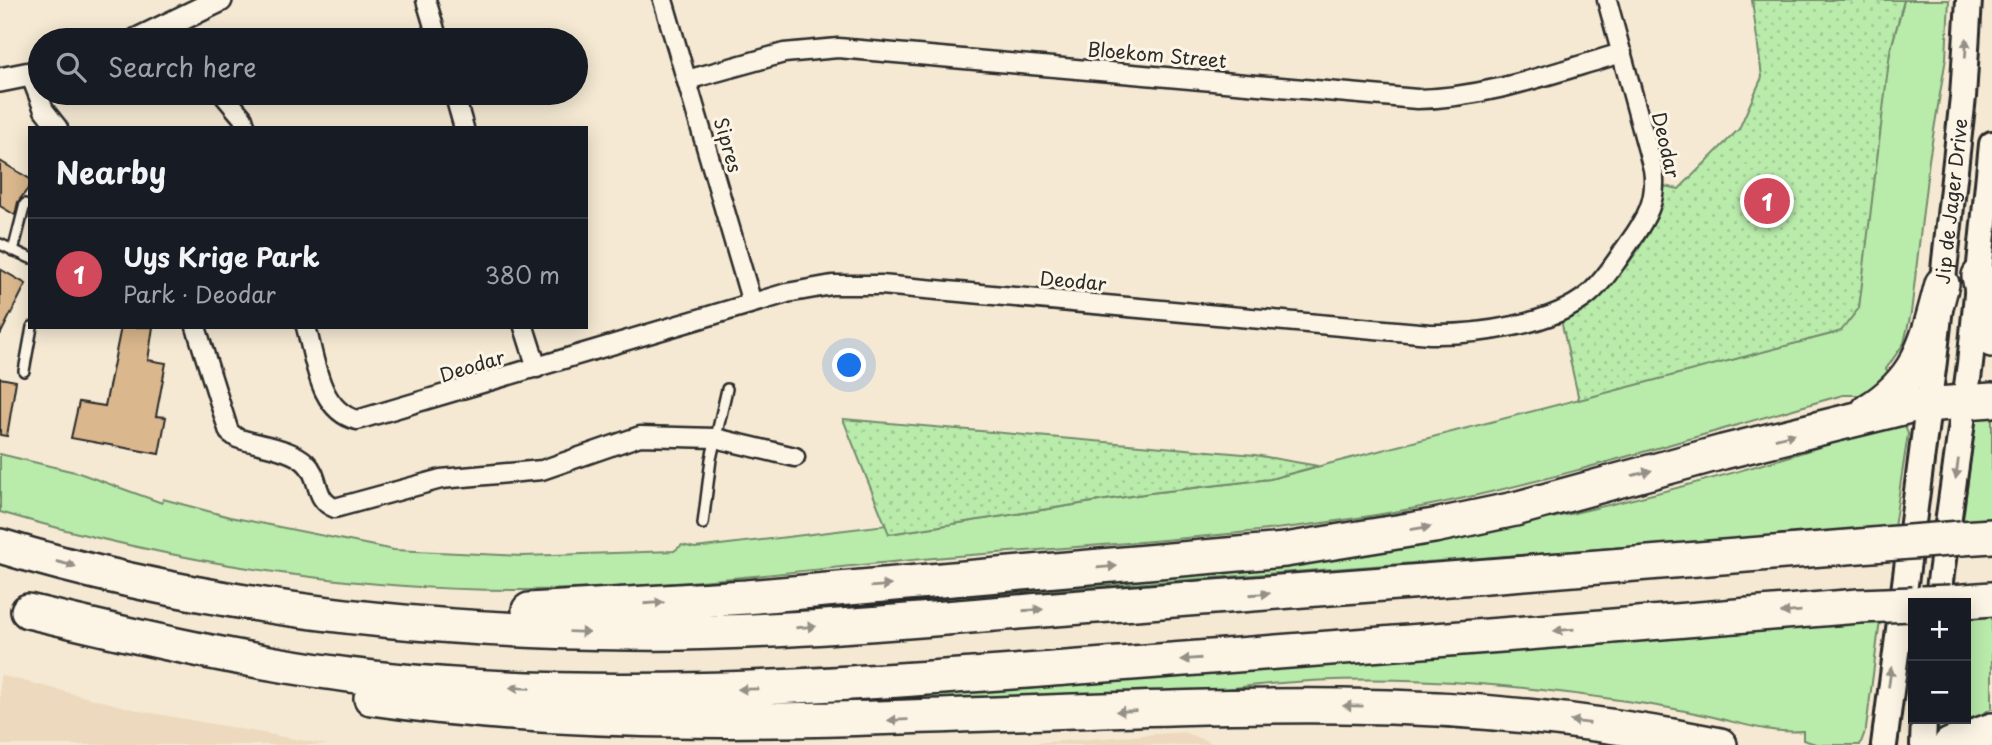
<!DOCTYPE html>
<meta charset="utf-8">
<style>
:root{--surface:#171b24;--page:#20242c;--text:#f1f3f6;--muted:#9ea1a6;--line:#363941;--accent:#d1495b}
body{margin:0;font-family:"Playpen Sans",sans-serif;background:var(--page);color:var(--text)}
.controls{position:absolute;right:21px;bottom:21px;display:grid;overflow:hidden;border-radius:0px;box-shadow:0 4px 18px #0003}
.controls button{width:63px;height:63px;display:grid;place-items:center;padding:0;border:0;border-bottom:2px solid var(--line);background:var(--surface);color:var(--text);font:35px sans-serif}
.you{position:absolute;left:850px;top:366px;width:24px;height:24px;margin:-18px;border:5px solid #fff;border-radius:50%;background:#1a73e8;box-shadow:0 0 0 10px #1a73e833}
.badge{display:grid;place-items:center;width:46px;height:46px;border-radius:50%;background:var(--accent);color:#fff;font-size:23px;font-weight:700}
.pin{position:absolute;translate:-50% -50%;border:4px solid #fff;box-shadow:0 2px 7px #0006}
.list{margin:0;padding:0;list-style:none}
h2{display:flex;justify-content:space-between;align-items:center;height:91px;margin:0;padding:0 28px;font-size:30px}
h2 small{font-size:23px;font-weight:400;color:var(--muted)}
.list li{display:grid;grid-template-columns:46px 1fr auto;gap:21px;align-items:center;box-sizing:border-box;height:112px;padding:0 28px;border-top:2px solid var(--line)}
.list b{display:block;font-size:26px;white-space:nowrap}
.list p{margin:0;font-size:23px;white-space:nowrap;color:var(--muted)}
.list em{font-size:23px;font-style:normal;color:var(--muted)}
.icon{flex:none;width:38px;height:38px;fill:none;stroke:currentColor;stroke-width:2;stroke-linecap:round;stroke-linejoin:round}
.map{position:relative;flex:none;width:1992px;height:745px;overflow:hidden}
.search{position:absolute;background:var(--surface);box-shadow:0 4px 18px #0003;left:28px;top:28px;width:560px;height:77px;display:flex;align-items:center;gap:18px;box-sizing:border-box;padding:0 24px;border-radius:38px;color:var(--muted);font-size:26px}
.panel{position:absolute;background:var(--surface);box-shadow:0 4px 18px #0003;left:28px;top:126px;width:560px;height:203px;border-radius:0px}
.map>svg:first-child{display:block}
</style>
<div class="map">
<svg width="1992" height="745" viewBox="0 0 1992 745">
<defs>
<pattern id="park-dots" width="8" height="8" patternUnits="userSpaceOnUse" patternTransform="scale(1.75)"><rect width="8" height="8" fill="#b9ebab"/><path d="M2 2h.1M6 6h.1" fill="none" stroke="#9fca93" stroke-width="1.8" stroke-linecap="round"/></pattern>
</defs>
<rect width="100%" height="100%" fill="#f5e9d3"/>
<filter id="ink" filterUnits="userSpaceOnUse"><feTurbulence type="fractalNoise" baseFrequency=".0143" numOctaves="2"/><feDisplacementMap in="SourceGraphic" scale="14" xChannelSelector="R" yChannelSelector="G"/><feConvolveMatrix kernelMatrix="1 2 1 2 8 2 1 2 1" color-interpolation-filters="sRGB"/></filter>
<g filter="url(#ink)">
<path fill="#eddabe" d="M 0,675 L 141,711 L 328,745 L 0,745 Z
M 1184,732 L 1217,745 L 1003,745 L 1004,745 Z"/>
<path fill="#b9ebab" stroke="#728b6b" stroke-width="2" d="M 1904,0 L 1949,0 L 1946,58 L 1929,160 L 1911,313 L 1904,343 L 1886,369 L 1896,381 L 1872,395 L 1843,395 C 1702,434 1560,480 1416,508 C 1247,540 1073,545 902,561 C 777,573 654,589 528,590 C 348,591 172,562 0,512 L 0,454 L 79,473 L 162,503 L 163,499 L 230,517 L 394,550 L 523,556 L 674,551 L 682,545 L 695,548 L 886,525 L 890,534 L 1150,493 L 1270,479 L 1835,333 L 1890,52 Z
M 1992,412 L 1992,519 L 1963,521 L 1976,418 Z
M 1903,420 L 1908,434 L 1894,527 L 932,599 L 931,592 L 1433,542 C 1592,513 1750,472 1903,420 Z
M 1992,612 L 1992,708 L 1976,718 L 1940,731 L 1934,719 L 1966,719 L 1966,614 Z
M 1880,620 L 1866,729 L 1860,745 L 1819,745 L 1803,740 L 1803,731 C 1772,734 1739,723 1709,716 C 1682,710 1654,705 1626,701 C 1493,681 1351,670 1219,690 L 833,707 L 594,705 Z"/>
<path fill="url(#park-dots)" stroke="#728b6b" stroke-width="2" d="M 1752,0 L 1904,0 L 1890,52 L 1859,308 L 1841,331 L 1835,333 L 1579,400 L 1561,320 C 1608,300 1657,237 1664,186 L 1679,189 L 1739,129 L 1762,77 Z
M 843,419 L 1255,455 L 1318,466 L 1270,479 L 1150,493 L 889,534 Z"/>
<path fill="#dab78c" stroke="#2b2b2b" stroke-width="2" d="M 0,161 L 30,179 L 30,186 L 18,202 L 15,215 L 0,206 Z
M 0,269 L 26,284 L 0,335 Z
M 121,327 L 153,327 L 148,360 L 166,363 L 156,416 L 166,417 L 159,454 L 71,438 L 79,402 L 105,406 Z
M 0,378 L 16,381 L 7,436 L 0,435 Z"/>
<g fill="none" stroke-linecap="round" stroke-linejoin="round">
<defs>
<path id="service" d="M 0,244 L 30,258
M 13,251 L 25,204
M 24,371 L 32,327
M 703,524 L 711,459 L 727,389"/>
<path id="minor" d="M 426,0 L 438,40
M 663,0 L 752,303
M 30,74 L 44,110 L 58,128
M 687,80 L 784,53 L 838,48 L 1417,99 C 1487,98 1555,72 1622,53
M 222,93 L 243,118 L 246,128
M 454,93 L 464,128
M 196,327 L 229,432 L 237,438 C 257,445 291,448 306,463 C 321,477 313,500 335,508 L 441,479 L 542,470 L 640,436 L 715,438 L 795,457
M 306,327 C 315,359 319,411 357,420 L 787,293 L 832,285 L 881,285 L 1430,334 C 1476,335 1553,325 1589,294 C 1605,280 1617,260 1629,243 C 1646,219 1658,200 1653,169 L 1607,0
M 524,327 L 537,368"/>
<path id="tertiary" d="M 137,40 L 220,0
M 0,80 L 40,72"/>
<g id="secondary">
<path d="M 1937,603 L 1970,364 L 1992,144"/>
<path id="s1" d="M 1884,745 L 1934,361 L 1963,97 L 1969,0"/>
<path d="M 1923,745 L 1924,719"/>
</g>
<path id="motorway" d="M 1979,276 L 1992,340
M 1868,411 C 1921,378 1927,340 1942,284
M 1961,538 L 1992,536
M 0,546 C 204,608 417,631 630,633 C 785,635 941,617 1096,606 C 1359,587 1621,565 1884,544
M 1951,602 L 1992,599
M 529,610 L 746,597 L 1285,550 L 1434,526 L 1515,509 L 1723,452 L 1910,406 L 1992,400
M 28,611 C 145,639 262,666 382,679 C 610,703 838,685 1066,668 C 1330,649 1595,628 1859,606
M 371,698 C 694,745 1018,703 1342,706 C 1468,707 1595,720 1720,745
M 1950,745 L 1992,730"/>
</defs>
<use href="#service" stroke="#2b2b2b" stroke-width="14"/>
<use href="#minor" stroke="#2b2b2b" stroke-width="23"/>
<use href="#tertiary" stroke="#2b2b2b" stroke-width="28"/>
<use href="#secondary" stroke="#2b2b2b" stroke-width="30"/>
<use href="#motorway" stroke="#2b2b2b" stroke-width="38"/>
<use href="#service" stroke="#fcf5e5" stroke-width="9"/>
<use href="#minor" stroke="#fcf5e5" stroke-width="18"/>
<use href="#tertiary" stroke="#fcf5e5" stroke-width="23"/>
<use href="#secondary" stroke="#fcf5e5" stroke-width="24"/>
<use href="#motorway" stroke="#fcf5e5" stroke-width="33"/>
<defs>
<path id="motorway-bridge" d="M 1884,544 L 1961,538
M 1922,603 L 1951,602
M 1859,606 L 1913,604"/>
</defs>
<use href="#motorway-bridge" stroke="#2b2b2b" stroke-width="38" stroke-linecap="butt"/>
<use href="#motorway-bridge" stroke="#fcf5e5" stroke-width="33"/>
</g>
<defs><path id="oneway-solid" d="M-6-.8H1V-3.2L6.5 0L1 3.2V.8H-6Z" transform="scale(1.75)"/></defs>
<g fill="#949088">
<use href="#oneway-solid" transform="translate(1966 48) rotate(-86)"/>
<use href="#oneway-solid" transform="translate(1785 436) rotate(-14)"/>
<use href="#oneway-solid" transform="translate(1957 469) rotate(98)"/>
<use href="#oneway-solid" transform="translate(1642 473) rotate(-15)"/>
<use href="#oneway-solid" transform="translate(1421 528) rotate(-9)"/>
<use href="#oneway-solid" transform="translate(66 564) rotate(14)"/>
<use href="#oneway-solid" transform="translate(1107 567) rotate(-5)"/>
<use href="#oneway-solid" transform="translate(881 586) rotate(-5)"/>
<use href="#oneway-solid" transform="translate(1260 594) rotate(-4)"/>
<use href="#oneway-solid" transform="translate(654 603) rotate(-4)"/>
<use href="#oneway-solid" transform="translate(1033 610) rotate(-4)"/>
<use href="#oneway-solid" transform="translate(1791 612) rotate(175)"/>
<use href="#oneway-solid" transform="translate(806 627) rotate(-4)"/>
<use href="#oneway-solid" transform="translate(1564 630) rotate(175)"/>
<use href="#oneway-solid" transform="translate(579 632) rotate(2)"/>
<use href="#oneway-solid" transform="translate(1191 659) rotate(176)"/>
<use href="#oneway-solid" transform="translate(1890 677) rotate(-82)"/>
<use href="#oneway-solid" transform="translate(520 688) rotate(-178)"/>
<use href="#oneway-solid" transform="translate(748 689) rotate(179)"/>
<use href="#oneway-solid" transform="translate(1353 706) rotate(-179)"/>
<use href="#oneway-solid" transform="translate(1126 711) rotate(178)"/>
<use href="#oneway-solid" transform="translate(898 720) rotate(178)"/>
<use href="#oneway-solid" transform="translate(1580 722) rotate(-173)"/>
</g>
</g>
<g text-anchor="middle" stroke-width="6" stroke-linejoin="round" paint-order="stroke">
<g font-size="19" fill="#2b2b2b" stroke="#fcf5e5">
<text transform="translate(1157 55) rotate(5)" y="7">Bloekom Street</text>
<text transform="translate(728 145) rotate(74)" y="7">Sipres</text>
<text transform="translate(1666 145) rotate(77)" y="7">Deodar</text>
<text dy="7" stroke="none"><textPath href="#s1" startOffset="548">Jip de Jager Drive</textPath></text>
<text transform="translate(1073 281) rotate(5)" y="7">Deodar</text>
<text transform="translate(472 366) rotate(-17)" y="7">Deodar</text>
</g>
</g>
</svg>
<div class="controls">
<button>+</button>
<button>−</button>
</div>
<div class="you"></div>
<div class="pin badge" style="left:1767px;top:201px">1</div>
<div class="search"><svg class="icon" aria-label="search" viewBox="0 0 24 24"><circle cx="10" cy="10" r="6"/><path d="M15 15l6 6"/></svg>Search here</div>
<section class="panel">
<h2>Nearby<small></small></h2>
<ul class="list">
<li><span class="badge">1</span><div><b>Uys Krige Park</b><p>Park · Deodar</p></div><em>380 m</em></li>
</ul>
</section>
</div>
